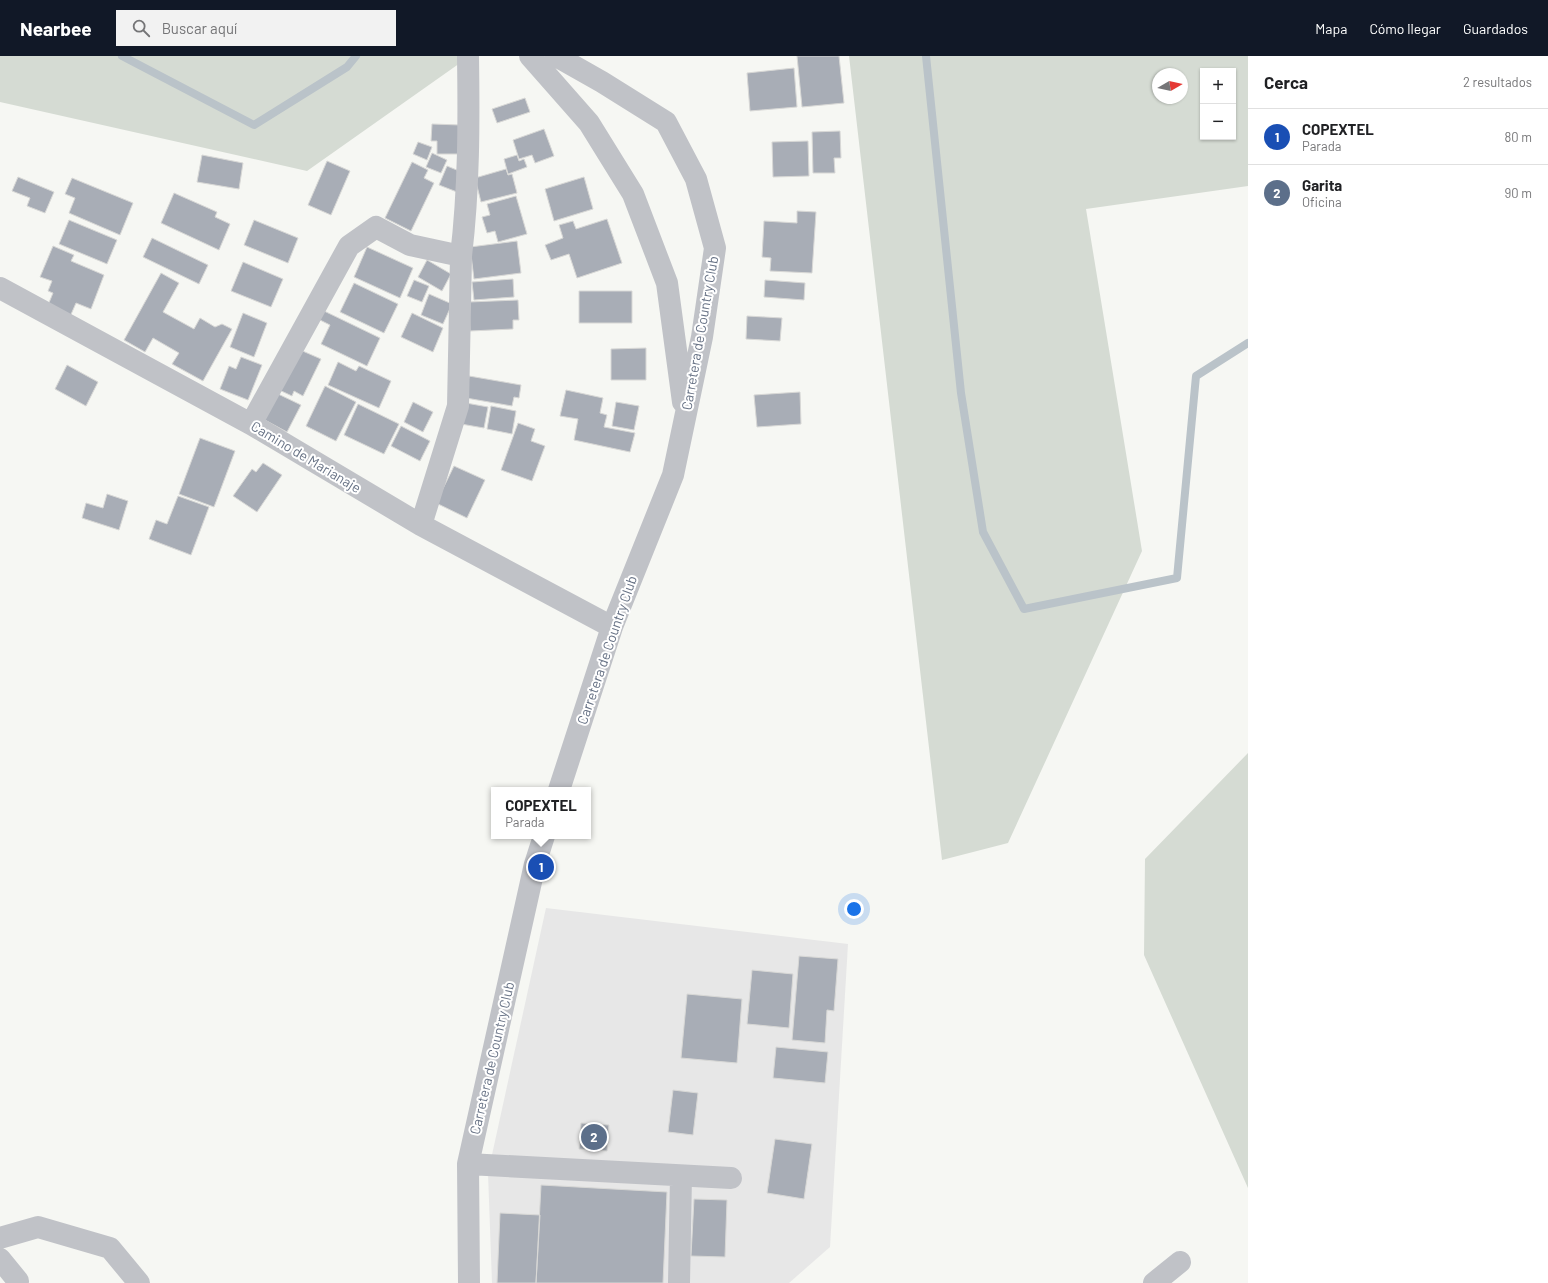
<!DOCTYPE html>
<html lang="es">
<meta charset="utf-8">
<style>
:root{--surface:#fff;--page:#f2f2f2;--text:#202124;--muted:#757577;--line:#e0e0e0;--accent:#111827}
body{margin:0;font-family:Barlow,sans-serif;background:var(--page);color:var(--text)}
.controls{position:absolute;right:12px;top:12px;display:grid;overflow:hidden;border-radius:0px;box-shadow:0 1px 3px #0004}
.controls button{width:36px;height:36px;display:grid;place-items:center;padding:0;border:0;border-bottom:1px solid var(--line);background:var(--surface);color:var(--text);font:20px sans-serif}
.compass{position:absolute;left:1152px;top:12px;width:36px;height:36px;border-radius:50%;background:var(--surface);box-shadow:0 1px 3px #0004;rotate:81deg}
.you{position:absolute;left:854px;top:853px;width:14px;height:14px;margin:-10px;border:3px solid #fff;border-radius:50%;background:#1a73e8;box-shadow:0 0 0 6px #1a73e833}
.badge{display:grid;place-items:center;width:26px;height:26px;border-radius:50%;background:var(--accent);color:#fff;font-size:13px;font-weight:700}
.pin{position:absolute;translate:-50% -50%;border:2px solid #fff;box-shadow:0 1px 4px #0006}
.popup{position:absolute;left:491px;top:731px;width:100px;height:52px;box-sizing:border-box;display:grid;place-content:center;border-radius:0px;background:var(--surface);filter:drop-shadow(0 1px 3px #0005);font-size:13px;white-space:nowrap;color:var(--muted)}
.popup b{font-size:15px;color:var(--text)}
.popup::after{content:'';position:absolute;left:50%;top:100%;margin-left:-8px;border:8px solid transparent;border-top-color:var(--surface)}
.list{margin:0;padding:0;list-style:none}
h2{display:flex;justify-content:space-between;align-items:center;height:52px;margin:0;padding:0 16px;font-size:17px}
h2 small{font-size:13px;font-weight:400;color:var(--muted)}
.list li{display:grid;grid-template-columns:26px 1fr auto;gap:12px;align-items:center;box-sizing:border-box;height:56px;padding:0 16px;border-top:1px solid var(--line)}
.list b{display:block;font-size:15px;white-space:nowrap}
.list p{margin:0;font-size:13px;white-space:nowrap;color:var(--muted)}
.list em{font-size:13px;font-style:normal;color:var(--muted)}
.icon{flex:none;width:22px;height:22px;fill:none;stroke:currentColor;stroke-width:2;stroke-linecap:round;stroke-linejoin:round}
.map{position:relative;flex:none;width:1248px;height:1227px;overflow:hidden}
header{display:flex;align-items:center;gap:24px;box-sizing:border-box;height:56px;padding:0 20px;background:var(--accent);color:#fff}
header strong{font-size:19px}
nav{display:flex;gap:22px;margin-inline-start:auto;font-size:14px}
.search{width:280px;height:36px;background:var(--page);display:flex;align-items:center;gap:10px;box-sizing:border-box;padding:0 14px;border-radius:0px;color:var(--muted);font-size:15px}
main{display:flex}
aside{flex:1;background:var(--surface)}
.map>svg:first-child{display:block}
</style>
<header>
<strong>Nearbee</strong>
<div class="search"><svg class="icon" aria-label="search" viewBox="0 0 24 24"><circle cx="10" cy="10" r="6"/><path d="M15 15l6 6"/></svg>Buscar aquí</div>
<nav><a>Mapa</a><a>Cómo llegar</a><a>Guardados</a></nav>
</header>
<main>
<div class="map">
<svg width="1248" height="1227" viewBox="0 0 1248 1227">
<rect width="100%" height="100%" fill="#f6f7f3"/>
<path fill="#e7e7e7" d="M 546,852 L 848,888 L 830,1191 L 789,1227 L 492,1227 L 488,1117 Z"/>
<path fill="#d5dbd3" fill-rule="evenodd" d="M 0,0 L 470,0 L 307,115 L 0,46 Z
M 849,0 L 1248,0 L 1248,130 L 1086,153 L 1142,495 L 1008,787 L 942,804 ZM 1203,15 L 1233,15 L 1233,81 L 1203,81 ZM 1158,18 L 1182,18 L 1182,42 L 1158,42 Z
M 1248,697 L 1248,1132 L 1144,899 L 1145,803 Z"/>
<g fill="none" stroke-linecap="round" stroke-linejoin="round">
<path stroke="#bac3c9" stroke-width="8" d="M 122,0 L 254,69 L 347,11 L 356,0
M 926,0 L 961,337 L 983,476 L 1024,553 L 1177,522 L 1196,320 L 1248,287"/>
</g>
<path fill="#a8adb6" stroke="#d8d8d6" d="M 797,0 L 839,0 L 844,47 L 802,51 Z
M 794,12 L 797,51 L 750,55 L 747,17 Z
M 525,42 L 530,56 L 497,67 L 492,53 Z
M 432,68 L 460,69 L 460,98 L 437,98 L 437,85 L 431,85 Z
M 544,73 L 554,100 L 535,107 L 532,99 L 519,103 L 513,84 Z
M 840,75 L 841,102 L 834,102 L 835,117 L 813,117 L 812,76 Z
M 808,85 L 809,120 L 773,121 L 772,86 Z
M 418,86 L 432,91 L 427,104 L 413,98 Z
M 432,97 L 447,104 L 441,117 L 426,111 Z
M 202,99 L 243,107 L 239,133 L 197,126 Z
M 517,99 L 519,105 L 524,103 L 527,111 L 508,118 L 504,103 Z
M 327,105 L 350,115 L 331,159 L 308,149 Z
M 412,106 L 428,114 L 424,122 L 434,127 L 411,175 L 385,162 Z
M 447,110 L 464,117 L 457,136 L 439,129 Z
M 506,113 L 508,119 L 512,118 L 517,137 L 481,146 L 475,122 Z
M 18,121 L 54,136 L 45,157 L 27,150 L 30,142 L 12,135 Z
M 584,121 L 593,153 L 554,165 L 545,133 Z
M 72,122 L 133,147 L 120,179 L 69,157 L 75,142 L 65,138 Z
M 174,137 L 217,156 L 215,161 L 230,168 L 219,194 L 161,167 Z
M 516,140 L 527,178 L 498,186 L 495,175 L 487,177 L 482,161 L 490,159 L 487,148 Z
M 797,155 L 816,156 L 812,217 L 770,215 L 771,202 L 762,201 L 764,165 L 797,167 Z
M 607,163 L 622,207 L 577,222 L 569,198 L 551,204 L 545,189 L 563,182 L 559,169 L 573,165 L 576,173 Z
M 69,164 L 117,184 L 107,208 L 59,188 Z
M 254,164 L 298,182 L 288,207 L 244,189 Z
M 152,182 L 208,209 L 199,228 L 143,201 Z
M 517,185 L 521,217 L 474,223 L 470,191 Z
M 53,190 L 74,199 L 71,205 L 104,219 L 91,253 L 76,247 L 69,263 L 46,254 L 53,237 L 48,235 L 52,225 L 40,221 Z
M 367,191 L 413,212 L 400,242 L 354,221 Z
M 427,204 L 451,218 L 442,235 L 418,221 Z
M 243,206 L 283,223 L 271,251 L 231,235 Z
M 161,217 L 179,227 L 163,256 L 194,273 L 200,262 L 215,271 L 222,268 L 232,273 L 203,325 L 172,308 L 179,297 L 153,282 L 145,296 L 124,284 Z
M 513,223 L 514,241 L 474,244 L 472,226 Z
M 414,224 L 429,230 L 422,246 L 407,240 Z
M 765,224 L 805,227 L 804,244 L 764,241 Z
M 354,227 L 398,248 L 384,277 L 340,256 Z
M 579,235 L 632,235 L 632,267 L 579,267 Z
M 429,238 L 452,248 L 443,268 L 421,259 Z
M 518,244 L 519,264 L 513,264 L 513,273 L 470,275 L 469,246 Z
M 322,254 L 380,282 L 367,310 L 321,288 L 330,269 L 318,263 Z
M 243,257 L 267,267 L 254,301 L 230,291 Z
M 412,257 L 443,272 L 433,296 L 401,281 Z
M 747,260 L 782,262 L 780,285 L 746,283 Z
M 646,292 L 646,324 L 611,324 L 611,293 Z
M 298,293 L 321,303 L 303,340 L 294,335 L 292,340 L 275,332 Z
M 241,301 L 262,309 L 248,344 L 220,333 L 229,310 L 236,313 Z
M 338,306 L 356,315 L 359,310 L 391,325 L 379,352 L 328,329 Z
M 67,309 L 98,326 L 86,350 L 55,333 Z
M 469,320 L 521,329 L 519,342 L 514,341 L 512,350 L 466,342 Z
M 325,330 L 356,346 L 336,385 L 306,370 Z
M 566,334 L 603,342 L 600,357 L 607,359 L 604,371 L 635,377 L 630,396 L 574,384 L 578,363 L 560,360 Z
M 800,336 L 801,368 L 757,371 L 754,339 Z
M 276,337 L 301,349 L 287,376 L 263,363 Z
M 413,346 L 433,356 L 423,376 L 404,366 Z
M 616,346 L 639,350 L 634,374 L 612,370 Z
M 466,347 L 488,351 L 484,372 L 461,368 Z
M 358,348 L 399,368 L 384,398 L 344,379 Z
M 491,350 L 516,355 L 512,378 L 487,373 Z
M 518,367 L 535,373 L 531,385 L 545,390 L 532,425 L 501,414 Z
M 401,370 L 430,385 L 420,405 L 391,390 Z
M 200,382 L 235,395 L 214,451 L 179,438 Z
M 263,407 L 282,419 L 257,456 L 233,440 L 252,413 L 256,416 Z
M 454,410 L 485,424 L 467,462 L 436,447 Z
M 107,438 L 128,445 L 119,474 L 82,462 L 86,447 L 103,452 Z
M 178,440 L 209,451 L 191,499 L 149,483 L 156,464 L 167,468 Z
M 799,900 L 838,903 L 834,955 L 827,954 L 825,987 L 792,984 Z
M 752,914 L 793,918 L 789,972 L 747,968 Z
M 687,938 L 742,943 L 737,1007 L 681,1002 Z
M 776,991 L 828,996 L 825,1027 L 773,1022 Z
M 673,1034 L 698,1037 L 693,1079 L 668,1076 Z
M 581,1067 L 609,1069 L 607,1095 L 579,1093 Z
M 775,1083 L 812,1088 L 804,1143 L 767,1137 Z
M 541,1129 L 667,1136 L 663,1227 L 536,1227 Z
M 694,1143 L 727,1144 L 725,1201 L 691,1200 Z
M 500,1157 L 540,1159 L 536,1227 L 497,1227 Z"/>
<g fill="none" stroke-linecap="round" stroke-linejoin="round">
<path stroke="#c0c2c7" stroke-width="22" d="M 530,0 L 589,67 L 633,138 L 667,227 L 683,346
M 556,0 L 602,26 L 666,66 L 696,123 L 715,192 L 702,281 L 673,419 L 612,571 L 559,734
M 0,232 L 251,368 L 421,469 L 612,571
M 251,368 L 349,190 L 376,171 L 410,189 L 461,200 C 469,133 469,67 468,0
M 421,469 L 458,350 L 461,200
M 468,1108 L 731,1122
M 0,1182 L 38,1171 L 110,1192 L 139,1227
M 0,1203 L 18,1225
M 469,1227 L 468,1108 L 535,808 L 544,780
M 679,1227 L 681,1120
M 1154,1227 L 1180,1206"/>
</g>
<g text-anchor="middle" stroke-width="4" stroke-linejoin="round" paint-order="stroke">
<g font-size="14" fill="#667184" stroke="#fff">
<text transform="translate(700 277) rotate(-80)" y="5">Carretera de Country Club</text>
<text transform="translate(306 401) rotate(31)" y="5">Camino de Marianaje</text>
<text transform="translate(607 594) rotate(-71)" y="5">Carretera de Country Club</text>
<text transform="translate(492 1002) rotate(-77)" y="5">Carretera de Country Club</text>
</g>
</g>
</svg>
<div class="controls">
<button>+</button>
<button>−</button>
</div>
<svg class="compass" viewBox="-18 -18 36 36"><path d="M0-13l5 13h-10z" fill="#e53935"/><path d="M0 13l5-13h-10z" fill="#757577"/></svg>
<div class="you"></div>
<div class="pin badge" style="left:541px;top:811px;background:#1a4fb4">1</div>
<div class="popup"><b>COPEXTEL</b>Parada</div>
<div class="pin badge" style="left:594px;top:1081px;background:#5c6f8a">2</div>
</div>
<aside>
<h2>Cerca<small>2 resultados</small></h2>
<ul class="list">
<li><span class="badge" style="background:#1a4fb4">1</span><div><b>COPEXTEL</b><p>Parada</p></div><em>80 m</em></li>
<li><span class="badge" style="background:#5c6f8a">2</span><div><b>Garita</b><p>Oficina</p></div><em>90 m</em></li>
</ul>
</aside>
</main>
